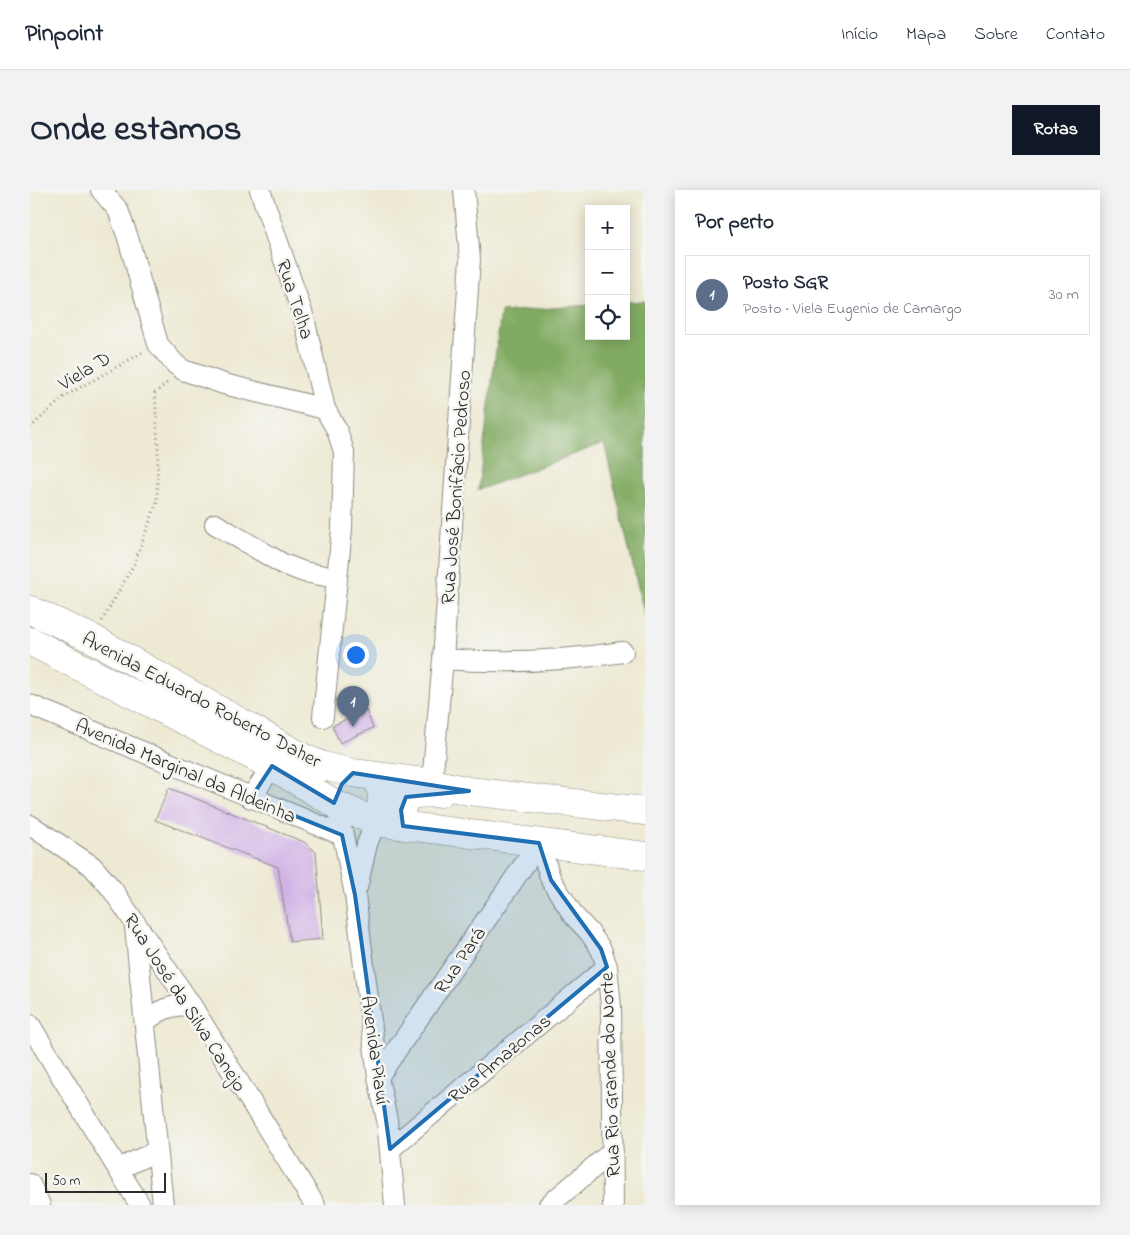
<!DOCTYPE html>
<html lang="pt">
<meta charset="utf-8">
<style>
:root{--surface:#fff;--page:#f2f2f3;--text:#1f2937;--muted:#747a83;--line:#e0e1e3;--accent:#111827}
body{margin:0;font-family:"Indie Flower",sans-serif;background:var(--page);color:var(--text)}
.controls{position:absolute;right:15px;top:15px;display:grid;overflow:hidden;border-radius:0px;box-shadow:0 2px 12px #0003}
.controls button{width:45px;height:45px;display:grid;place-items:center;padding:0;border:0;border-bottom:1px solid var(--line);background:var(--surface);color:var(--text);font:25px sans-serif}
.scale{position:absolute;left:15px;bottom:12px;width:121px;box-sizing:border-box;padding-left:5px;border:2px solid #2b2b2b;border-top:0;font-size:14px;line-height:18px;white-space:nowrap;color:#2b2b2b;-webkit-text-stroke:4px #f6f6f2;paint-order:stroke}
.you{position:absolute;left:325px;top:464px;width:18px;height:18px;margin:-12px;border:4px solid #fff;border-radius:50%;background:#1a73e8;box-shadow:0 0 0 8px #1a73e833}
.badge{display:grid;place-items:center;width:32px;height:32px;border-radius:50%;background:var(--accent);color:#fff;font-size:16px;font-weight:700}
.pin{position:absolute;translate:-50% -41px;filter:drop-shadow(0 1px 2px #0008)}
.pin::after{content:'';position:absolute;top:26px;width:18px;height:15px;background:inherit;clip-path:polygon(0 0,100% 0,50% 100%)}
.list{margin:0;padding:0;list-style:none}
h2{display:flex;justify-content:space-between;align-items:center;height:65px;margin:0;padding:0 20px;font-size:21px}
h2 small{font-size:16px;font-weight:400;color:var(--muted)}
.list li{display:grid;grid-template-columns:32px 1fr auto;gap:15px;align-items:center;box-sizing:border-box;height:80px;margin:0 10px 10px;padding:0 10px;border:1px solid var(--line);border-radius:0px}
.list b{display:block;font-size:19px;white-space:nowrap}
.list p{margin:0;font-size:16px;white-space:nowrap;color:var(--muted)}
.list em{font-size:16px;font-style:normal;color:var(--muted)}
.icon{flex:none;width:28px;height:28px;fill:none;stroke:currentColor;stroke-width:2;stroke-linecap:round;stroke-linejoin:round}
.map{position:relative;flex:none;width:615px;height:1015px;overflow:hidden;border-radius:0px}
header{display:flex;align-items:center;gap:30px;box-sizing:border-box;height:70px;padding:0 25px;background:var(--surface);border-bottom:1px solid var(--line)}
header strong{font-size:24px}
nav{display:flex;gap:28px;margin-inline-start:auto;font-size:18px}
.intro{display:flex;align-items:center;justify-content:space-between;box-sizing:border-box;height:120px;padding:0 30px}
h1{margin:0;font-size:35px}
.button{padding:12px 22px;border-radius:0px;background:var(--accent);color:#fff;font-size:18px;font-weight:700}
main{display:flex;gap:30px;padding:0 30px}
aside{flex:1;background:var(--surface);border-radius:0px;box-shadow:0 2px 12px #0003}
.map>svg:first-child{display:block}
</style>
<header>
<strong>Pinpoint</strong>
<nav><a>Início</a><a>Mapa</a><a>Sobre</a><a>Contato</a></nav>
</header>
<div class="intro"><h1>Onde estamos</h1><a class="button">Rotas</a></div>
<main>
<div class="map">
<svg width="615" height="1015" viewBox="0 0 615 1015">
<rect width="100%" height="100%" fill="#f6f6f2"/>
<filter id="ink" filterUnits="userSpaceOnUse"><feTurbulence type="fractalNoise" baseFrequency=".02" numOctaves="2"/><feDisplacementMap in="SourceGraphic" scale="10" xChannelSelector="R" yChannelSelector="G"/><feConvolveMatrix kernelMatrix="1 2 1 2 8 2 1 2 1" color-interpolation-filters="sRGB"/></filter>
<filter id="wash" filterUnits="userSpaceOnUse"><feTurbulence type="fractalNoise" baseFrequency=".0096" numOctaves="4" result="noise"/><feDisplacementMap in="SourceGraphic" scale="20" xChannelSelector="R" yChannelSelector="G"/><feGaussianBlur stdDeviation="1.12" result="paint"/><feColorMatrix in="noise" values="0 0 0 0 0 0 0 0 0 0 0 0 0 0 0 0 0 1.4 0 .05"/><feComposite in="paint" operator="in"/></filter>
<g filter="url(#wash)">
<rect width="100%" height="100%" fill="#ede9d3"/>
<path fill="#81ab62" stroke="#566b46" d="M 615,111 L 615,427 L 574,253 L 448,300 L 471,122 L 559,115 L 559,146 L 596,146 L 596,112 Z"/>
<g id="blocks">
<path fill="#d0b2e5" d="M 336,520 L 343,538 L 310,553 L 302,536 Z
M 139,598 L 274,652 L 286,662 L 293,749 L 260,752 L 248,677 L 125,630 Z"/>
</g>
</g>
<g filter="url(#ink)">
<use href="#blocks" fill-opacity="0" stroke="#8c8a7f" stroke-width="1"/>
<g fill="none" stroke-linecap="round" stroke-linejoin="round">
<defs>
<path id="street" d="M 71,0 L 88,20 L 98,48 L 128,154 L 145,174 L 153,180 L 194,194 L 295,219
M 230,0 L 274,128 L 295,219 L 307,240 L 314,262 L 312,339 L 293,527
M 185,334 L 253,374 L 274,382 L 306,388
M 413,469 C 474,474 533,471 593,462
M 0,515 L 312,645
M 402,593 L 413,469 L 440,69 L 434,0
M 221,608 L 242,576
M 307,615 L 325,705 L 348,887 L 357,930 L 365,1015
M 0,635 L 62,676 L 82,699 L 161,815 L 285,1015
M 509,653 L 521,690 L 544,726 L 559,742 L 571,759 L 577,777 L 581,816 L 583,1015
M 327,698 L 337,654 L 346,632
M 105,737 L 133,1015
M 115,832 C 130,819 141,815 161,815
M 0,835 L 110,1015
M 348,887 L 509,653
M 360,959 L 577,777
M 88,979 L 127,961
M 0,994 L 10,1015
M 519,1015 L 583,961"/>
<path id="secondary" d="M 0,420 L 63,449 L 272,567 L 293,576 L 323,583 L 402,593 L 439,601 L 615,621
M 0,451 L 242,576 L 307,615 L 346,632 L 615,666
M 346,632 C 353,616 354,603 347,587
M 373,636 L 371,620 L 376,607 L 385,604 L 410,603"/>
</defs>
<use href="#street" stroke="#8c8a7f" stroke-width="22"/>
<use href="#secondary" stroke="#8c8a7f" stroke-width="29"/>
<path stroke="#8c8a7f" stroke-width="3" stroke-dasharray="1 4" stroke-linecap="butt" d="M 0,238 L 35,206 L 115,161
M 72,431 L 104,374 L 127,312 L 128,256 L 125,203 L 139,191"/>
<use href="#street" stroke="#fff" stroke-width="20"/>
<use href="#secondary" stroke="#fff" stroke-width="28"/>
</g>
</g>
<path fill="#1f6fb2" fill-opacity="0.2" stroke="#1f6fb2" stroke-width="4" stroke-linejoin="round" d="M 242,576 L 304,613 L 312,594 L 323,583 L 439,601 L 376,607 L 371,620 L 373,636 L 509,653 L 521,690 L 571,759 L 577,777 L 360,959 L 325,705 L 312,645 L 221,608 Z"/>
<g text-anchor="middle" stroke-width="5" stroke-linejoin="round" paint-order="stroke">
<g font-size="20" fill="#2b2b2b" stroke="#f6f6f2">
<text transform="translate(266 109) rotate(72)" y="7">Rua Telha</text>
<text transform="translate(54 180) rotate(-31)" y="7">Viela D</text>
<text transform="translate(425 297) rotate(-86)" y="7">Rua José Bonifácio Pedroso</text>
<text transform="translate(172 509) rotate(28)" y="7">Avenida Eduardo Roberto Daher</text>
<text transform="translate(156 580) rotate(23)" y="7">Avenida Marginal da Aldeinha</text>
<text transform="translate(429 770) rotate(-56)" y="7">Rua Pará</text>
<text transform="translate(156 812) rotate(57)" y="7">Rua José da Silva Canejo</text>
<text transform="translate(346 860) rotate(82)" y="7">Avenida Piauí</text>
<text transform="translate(469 868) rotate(-40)" y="7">Rua Amazonas</text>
<text transform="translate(579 885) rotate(-92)" y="7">Rua Rio Grande do Norte</text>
</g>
</g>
</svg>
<div class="controls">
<button>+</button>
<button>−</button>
<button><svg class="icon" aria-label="locate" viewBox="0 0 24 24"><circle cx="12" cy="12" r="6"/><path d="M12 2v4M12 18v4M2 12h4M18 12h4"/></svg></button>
</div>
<div class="scale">50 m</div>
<div class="you"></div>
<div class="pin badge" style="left:323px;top:537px;background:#5c6f8a">1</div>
</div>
<aside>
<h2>Por perto<small></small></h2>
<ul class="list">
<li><span class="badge" style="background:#5c6f8a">1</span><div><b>Posto SGR</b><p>Posto · Viela Eugenio de Camargo</p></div><em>30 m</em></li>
</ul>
</aside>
</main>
